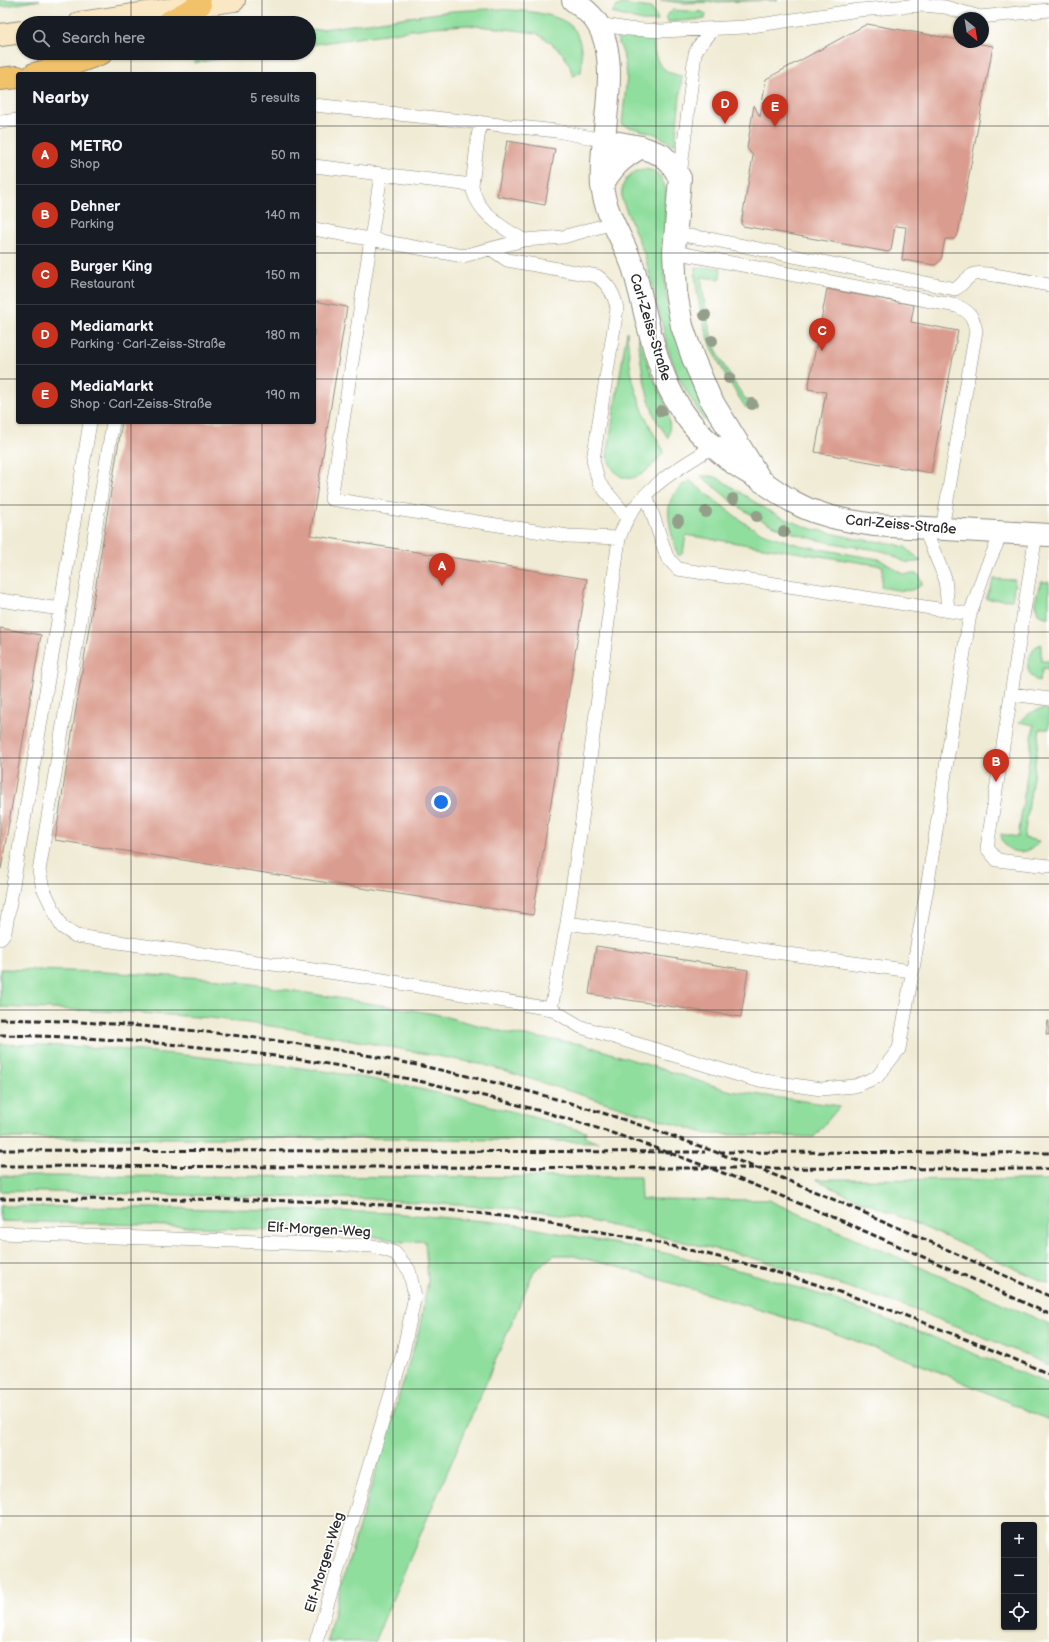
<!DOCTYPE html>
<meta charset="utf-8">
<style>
:root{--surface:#171b24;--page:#242831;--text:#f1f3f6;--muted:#9ea1a6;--line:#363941;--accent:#c8321e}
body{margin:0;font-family:"Balsamiq Sans",sans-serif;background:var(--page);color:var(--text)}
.controls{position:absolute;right:12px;bottom:12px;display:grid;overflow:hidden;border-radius:4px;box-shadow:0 1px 3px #0004}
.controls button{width:36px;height:36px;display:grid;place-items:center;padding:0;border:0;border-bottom:1px solid var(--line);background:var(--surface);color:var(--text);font:20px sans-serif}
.compass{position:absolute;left:953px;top:12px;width:36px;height:36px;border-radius:50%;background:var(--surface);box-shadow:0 1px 3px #0004;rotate:150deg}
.you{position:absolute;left:441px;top:802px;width:14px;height:14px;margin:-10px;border:3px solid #fff;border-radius:50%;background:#1a73e8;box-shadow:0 0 0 6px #1a73e833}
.badge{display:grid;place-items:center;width:26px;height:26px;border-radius:50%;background:var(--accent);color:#fff;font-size:13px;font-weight:700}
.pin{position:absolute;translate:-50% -33px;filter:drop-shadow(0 1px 2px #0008)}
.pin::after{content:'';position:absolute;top:21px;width:14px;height:12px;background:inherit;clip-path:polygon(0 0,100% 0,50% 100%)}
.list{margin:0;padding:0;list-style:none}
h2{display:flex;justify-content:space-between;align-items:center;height:52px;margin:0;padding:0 16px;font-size:17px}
h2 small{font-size:13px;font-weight:400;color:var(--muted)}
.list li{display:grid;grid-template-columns:26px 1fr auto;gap:12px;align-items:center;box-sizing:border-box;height:60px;padding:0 16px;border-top:1px solid var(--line)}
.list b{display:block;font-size:15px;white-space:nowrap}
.list p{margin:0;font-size:13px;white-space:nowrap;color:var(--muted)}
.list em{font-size:13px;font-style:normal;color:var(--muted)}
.icon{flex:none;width:22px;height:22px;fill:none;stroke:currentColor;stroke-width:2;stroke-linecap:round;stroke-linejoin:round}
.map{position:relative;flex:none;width:1049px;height:1642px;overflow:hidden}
.search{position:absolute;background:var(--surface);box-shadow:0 1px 3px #0004;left:16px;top:16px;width:300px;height:44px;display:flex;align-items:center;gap:10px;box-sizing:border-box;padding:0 14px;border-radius:22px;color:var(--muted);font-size:15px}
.panel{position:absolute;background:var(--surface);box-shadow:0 1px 3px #0004;left:16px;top:72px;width:300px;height:352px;border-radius:4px}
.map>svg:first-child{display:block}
</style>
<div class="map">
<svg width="1049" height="1642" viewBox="0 0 1049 1642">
<rect width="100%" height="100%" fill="#fff"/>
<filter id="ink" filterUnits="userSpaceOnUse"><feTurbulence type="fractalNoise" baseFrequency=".025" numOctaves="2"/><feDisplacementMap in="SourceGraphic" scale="8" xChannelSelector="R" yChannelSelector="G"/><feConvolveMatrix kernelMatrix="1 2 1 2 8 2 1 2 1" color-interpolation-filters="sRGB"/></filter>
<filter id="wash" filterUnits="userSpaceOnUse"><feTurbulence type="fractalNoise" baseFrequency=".012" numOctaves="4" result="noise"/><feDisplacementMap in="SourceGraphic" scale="16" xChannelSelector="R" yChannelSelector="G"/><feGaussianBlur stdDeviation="0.9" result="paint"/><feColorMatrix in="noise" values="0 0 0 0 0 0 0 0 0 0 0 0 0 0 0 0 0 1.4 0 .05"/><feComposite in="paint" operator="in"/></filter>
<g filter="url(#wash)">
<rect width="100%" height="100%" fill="#f0ebd4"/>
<path fill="#8fde9d" stroke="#5d8464" d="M 0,0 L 40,0 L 0,7 Z
M 660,0 L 778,0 L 682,3 Z
M 623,4 L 651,8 L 657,17 L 658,21 L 642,21 L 612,13 L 617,6 Z
M 488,9 C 510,10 557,10 573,28 C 582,38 583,60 581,72 L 573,76 L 569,64 L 563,54 L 550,42 L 536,33 L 514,30 L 468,25 L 433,27 L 309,45 L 309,31 L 452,11 Z
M 673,10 L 702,12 L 706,14 L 705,19 L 668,22 L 666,16 Z
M 616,36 L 654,40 C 653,61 662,73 682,76 L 675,145 L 655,134 L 622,125 L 627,75 L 623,53 Z
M 194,53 L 256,53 L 194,63 Z
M 643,169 C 658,169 663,178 666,192 L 664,266 L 666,297 L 713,419 L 709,422 L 703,419 L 677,375 L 668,348 L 645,256 L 622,200 C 620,184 627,173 643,169 Z
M 695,267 L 721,268 L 720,279 L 701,277 C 704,297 706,318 712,338 C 719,360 733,381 746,400 L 752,401 L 746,408 C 714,360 698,325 695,267 Z
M 627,331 C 628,344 629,358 631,371 C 637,400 648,426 664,451 C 648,476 620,495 607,456 Z
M 638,332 C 642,345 646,360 651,373 C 661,395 674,414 668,438 C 664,431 658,424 655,417 C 644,390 640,360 638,332 Z
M 701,476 L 710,476 L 718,478 L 767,510 L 788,520 L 809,528 L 857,539 L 891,543 L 905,547 L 921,561 C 901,567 899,555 882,551 C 868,548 853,547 839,544 C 806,539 770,527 742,509 C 728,499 715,487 701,476 Z
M 689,480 L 743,522 L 762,533 L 799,545 L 853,555 L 879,559 L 903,574 L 915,574 L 919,575 L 922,582 L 921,585 C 909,595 895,589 881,587 L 883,566 L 686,535 L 683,553 L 681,555 L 678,555 C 674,547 673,539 671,531 C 666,505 668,496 689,480 Z
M 994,579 L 1015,580 L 1012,600 L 986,599 Z
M 1041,582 L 1049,582 L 1049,618 L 1039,615 C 1033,605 1037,592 1041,582 Z
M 1041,644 L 1041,661 L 1049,661 L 1049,669 L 1043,668 L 1039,682 C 1023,674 1027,659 1035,647 Z
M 1045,709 L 1049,710 L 1049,729 L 1040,729 L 1024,838 L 1039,841 C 1029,857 1003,856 1001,834 L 1018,837 L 1034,725 L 1019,722 C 1026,714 1034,710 1045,709 Z
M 0,969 L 103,972 L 221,979 L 435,1014 L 512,1034 L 582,1044 L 731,1091 L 840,1106 L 814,1137 L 707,1134 L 485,1065 L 299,1030 L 211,1018 L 127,1012 L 0,1007 Z
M 0,1044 C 71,1045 141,1050 211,1058 C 273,1064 335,1071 396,1084 C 460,1097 523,1114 586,1132 L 584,1136 L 598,1142 L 394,1138 L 0,1138 Z
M 0,1176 L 640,1177 L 641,1199 L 768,1200 L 1049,1324 L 1049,1365 L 991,1340 L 910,1308 L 799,1271 L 738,1254 L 572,1217 L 513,1209 L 373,1199 L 0,1191 Z
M 816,1179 L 1049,1180 L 1049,1284 L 921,1226 L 841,1192 Z
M 0,1206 L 303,1210 L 391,1213 L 506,1223 L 669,1254 L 746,1272 L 828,1297 L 935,1338 L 1049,1384 L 1049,1420 L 935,1370 L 823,1329 L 618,1267 L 570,1255 L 554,1255 L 534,1271 L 374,1642 L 327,1642 L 337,1599 L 419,1330 L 428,1282 L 425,1241 L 403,1242 L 357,1233 L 112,1224 L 0,1221 Z"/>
<g id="blocks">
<path fill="#da9c8e" d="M 867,24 L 959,40 L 959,42 L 969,42 L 993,46 L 958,234 L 954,239 L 945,239 L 941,260 L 935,265 L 902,260 L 906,227 L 895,226 L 891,250 L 888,252 L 743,226 L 741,224 L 753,156 L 747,148 L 754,105 L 760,117 L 766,79 Z
M 507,141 L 555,149 L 545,205 L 497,196 Z
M 827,289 L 914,305 L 911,322 L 958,331 L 931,473 L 815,452 L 826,392 L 808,389 Z
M 314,301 L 347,307 L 310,535 L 587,579 L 533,915 L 55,840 L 122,422 L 314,422 Z
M 0,628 L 41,635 L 1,869 L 0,869 Z
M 596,946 L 748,970 L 741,1017 L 589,994 Z
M 1048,1021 L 1049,1021 L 1049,1035 L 1046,1034 Z"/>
</g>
</g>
<g filter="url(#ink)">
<use href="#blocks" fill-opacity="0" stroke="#8e8b80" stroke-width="1"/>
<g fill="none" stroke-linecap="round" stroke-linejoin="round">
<defs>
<path id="service" d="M 598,24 L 628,29 L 661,31 L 745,27 L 859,10 L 922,5 L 945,7 L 980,17 L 1049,10
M 314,105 L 557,131 L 603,140
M 0,122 L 18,120
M 480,122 L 472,185 C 475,211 503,229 524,240
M 314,166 L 381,174 L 331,499 L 568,536 L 619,538
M 381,174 L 472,185
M 680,176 L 695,54 L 698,47 L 714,29
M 314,229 L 463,256 L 524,240 L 563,237 L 613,223
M 675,234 L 715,240 L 955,289 C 963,285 967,276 975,274 C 984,271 1036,283 1049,285
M 491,249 L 507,260 L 597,276 C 608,284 615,295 617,309 L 593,460 L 599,483 L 628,518
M 674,252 L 957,306 C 970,312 973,316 976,331 L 942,529
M 113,422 L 39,871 L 43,888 L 62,927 L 76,936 L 377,979 L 551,1009 L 581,1027 L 752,1079 L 821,1089 L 855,1086 L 877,1077 L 899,1049 L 928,882 L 970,614 L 678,569 L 667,557 L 646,495
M 924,528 L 945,578 L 948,610
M 1036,534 L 987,848 L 997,860 L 1049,866
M 0,600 L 60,609
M 970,614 L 984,573 L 1002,532
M 1012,694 L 1049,699
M 567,923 L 911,971
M 0,939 L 5,932 L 60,609 L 90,422
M 551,1009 L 567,923 L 581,827 L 619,538 C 622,531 624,524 628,518 C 644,486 689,462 719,443
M 0,1233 L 373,1246 L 395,1253 L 409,1270 L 415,1296 L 402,1357 L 316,1642"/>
<path id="minor" d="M 573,0 C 581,7 591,13 597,23 C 623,63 598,138 602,185 C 605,216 625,241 634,270 C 644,305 650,342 664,376 C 677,411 703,440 732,462 C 741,469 751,474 760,480 C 781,494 797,507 822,514 C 839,520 857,522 874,525 L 1049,535
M 603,140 L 641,147 L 662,155 L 672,165 L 680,178 L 674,252 L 676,292 L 682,326 L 693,358 L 710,398 L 758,476
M 602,186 C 612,167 622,158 641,147"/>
<path id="secondary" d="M 80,23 L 234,0
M 0,35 L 23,32"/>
<path id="trunk" d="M 167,23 L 200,5
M 34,74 L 75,63 L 102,53
M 0,79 L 18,77"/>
</defs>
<use href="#service" stroke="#8e8b80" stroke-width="14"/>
<use href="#minor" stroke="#8e8b80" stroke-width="24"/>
<use href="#secondary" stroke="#8e8b80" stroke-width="24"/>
<use href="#trunk" stroke="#8e8b80" stroke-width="24"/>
<use href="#service" stroke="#fff" stroke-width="13"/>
<use href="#minor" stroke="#fff" stroke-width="22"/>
<use href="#secondary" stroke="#fae7c3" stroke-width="22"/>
<use href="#trunk" stroke="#f2c26a" stroke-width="22"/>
<path stroke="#2b2b2b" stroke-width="3" stroke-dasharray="6 3" stroke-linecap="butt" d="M 0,1019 C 182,1023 362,1046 538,1094 C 715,1142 883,1220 1049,1296
M 0,1035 C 207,1039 415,1068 612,1133 C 762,1183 905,1248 1049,1314
M 0,1150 L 705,1152
M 719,1152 L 1049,1153
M 0,1166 L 1049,1169
M 0,1199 C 167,1200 335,1195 501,1216 C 597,1229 693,1248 786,1275 C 876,1302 963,1337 1049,1374"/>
</g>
<g fill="#949f8a">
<circle cx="705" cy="315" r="6"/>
<circle cx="712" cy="341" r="6"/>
<circle cx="729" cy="378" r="6"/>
<circle cx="752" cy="404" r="6"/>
<circle cx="661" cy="411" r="6"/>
<circle cx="733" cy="499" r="6"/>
<circle cx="706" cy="512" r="6"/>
<circle cx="757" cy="516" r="6"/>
<circle cx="678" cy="521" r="6"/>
<circle cx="784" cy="532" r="6"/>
</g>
</g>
<path fill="none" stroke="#2b2b2b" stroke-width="1" stroke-opacity="0.55" d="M 131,0 L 131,23M 262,0 L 262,23M 393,0 L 393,1642M 524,0 L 524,1642M 656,0 L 656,1642M 787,0 L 787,1642M 918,0 L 918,1642M 131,53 L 131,74M 262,53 L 262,74M 0,126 L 18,126M 314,126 L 1049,126M 0,253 L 18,253M 314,253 L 1049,253M 0,379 L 18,379M 314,379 L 1049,379M 131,422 L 131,1642M 262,422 L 262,1642M 0,505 L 1049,505M 0,632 L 1049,632M 0,758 L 1049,758M 0,884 L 1049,884M 0,1010 L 1049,1010M 0,1137 L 1049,1137M 0,1263 L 1049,1263M 0,1389 L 1049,1389M 0,1516 L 1049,1516"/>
<g text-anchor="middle" stroke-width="3.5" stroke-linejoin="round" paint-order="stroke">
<g font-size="14" fill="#2b2b2b" stroke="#fff">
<text transform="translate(651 327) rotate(73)" y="5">Carl-Zeiss-Straße</text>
<text transform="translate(901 524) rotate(5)" y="5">Carl-Zeiss-Straße</text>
<text transform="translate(319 1229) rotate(3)" y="5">Elf-Morgen-Weg</text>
<text transform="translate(324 1562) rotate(-73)" y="5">Elf-Morgen-Weg</text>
</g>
</g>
</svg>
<div class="controls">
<button>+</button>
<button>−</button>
<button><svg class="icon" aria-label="locate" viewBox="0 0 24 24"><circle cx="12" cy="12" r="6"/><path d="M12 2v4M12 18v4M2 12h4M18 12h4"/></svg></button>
</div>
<svg class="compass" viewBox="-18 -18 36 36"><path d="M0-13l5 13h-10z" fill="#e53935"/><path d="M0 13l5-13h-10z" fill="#9ea1a6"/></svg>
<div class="you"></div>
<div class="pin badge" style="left:442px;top:586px">A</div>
<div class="pin badge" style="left:996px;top:782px">B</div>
<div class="pin badge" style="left:822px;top:351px">C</div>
<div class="pin badge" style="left:725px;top:124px">D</div>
<div class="pin badge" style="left:775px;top:127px">E</div>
<div class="search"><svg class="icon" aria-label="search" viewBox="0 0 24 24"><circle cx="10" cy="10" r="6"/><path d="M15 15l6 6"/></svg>Search here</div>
<section class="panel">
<h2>Nearby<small>5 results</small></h2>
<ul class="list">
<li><span class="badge">A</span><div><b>METRO</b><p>Shop</p></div><em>50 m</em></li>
<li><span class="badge">B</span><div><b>Dehner</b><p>Parking</p></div><em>140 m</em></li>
<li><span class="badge">C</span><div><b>Burger King</b><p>Restaurant</p></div><em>150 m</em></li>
<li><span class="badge">D</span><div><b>Mediamarkt</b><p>Parking · Carl-Zeiss-Straße</p></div><em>180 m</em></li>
<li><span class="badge">E</span><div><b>MediaMarkt</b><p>Shop · Carl-Zeiss-Straße</p></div><em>190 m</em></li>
</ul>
</section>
</div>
